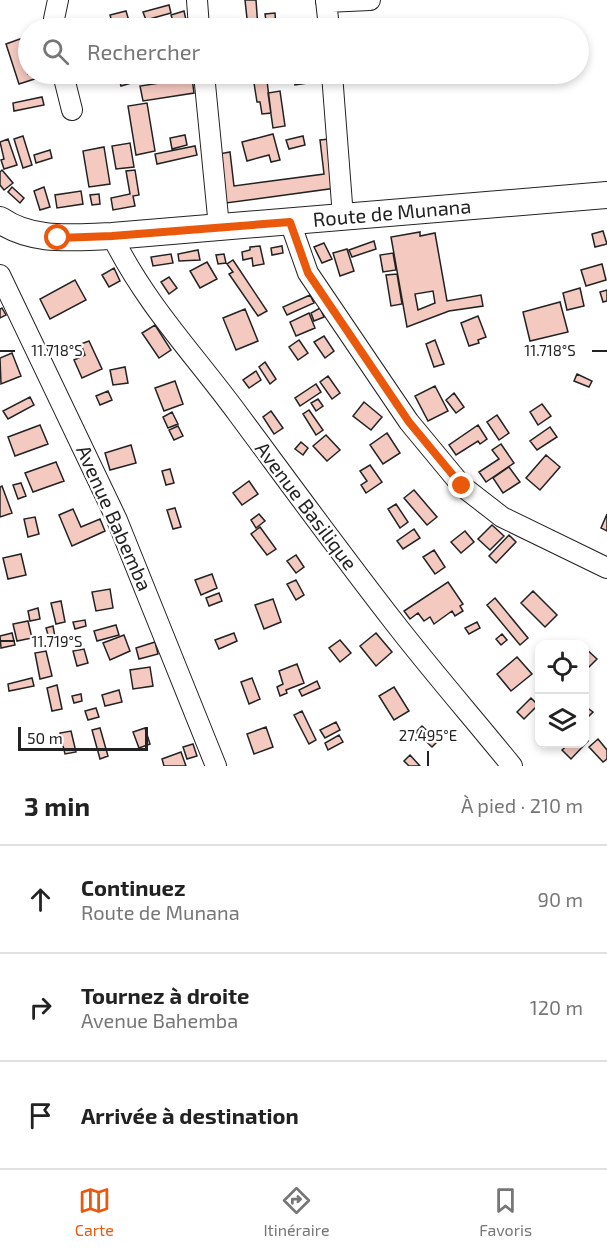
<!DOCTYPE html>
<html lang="fr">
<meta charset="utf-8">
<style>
:root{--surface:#fff;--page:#f6f6f6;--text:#222;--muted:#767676;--line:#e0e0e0;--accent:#ea580c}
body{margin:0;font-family:"Exo 2",sans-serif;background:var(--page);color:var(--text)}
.controls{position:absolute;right:18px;bottom:18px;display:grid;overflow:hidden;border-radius:12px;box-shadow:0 3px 9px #0003}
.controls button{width:54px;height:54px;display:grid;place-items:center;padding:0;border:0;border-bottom:2px solid var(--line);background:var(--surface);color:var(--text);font:30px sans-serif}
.scale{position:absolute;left:18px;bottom:15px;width:130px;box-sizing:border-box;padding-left:6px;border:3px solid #222;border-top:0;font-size:16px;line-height:21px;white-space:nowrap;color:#222;-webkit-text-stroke:4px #fff;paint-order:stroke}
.stop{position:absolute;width:18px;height:18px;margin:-14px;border:4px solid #ea580c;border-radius:50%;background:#fff}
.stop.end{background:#ea580c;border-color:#fff;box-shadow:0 2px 6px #0008}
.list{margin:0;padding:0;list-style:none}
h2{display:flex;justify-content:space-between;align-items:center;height:78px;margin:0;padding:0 24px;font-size:26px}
h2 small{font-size:20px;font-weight:400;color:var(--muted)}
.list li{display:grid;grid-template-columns:39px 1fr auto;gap:18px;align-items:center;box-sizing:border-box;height:108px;padding:0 24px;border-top:2px solid var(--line)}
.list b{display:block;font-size:22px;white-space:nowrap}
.list p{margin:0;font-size:20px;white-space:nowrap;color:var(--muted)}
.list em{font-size:20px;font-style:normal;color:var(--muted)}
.icon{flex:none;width:33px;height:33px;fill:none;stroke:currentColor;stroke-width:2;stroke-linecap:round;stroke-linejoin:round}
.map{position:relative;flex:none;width:607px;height:766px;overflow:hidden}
.search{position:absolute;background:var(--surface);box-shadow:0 3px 9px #0003;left:18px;right:18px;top:18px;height:66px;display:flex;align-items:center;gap:15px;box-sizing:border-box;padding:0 21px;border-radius:33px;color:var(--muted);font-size:22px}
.sheet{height:402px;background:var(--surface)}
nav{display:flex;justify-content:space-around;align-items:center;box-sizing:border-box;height:84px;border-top:2px solid var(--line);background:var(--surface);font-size:16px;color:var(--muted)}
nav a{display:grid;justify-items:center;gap:3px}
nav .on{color:var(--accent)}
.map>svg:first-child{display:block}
</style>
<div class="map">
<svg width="607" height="766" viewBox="0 0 607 766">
<rect width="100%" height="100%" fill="#fff"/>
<path fill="#f3c9c0" stroke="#222" stroke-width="1.5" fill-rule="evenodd" d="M 245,0 L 256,0 L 258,28 L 248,28 Z
M 169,5 L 171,13 L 146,20 L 143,12 Z
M 126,11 L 129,21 L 113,26 L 110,15 Z
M 184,11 L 186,20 L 183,21 L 185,28 L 157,28 L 157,25 L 173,21 L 171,15 Z
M 275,13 L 276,28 L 267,28 L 265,14 Z
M 28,36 L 28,74 L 50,74 L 19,84 L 6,44 Z
M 118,74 L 133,74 L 135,82 L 121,86 Z
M 140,74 L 150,74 L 152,78 L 142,80 Z
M 293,74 L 313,74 L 314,82 L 295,85 Z
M 192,78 L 194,93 L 143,101 L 140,86 Z
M 267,81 L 271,113 L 262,114 L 260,102 L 257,102 L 254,83 Z
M 280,91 L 285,126 L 273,128 L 268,93 Z
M 42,97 L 44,105 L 14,111 L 13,103 Z
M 147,103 L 155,151 L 136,155 L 128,106 Z
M 273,134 L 280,160 L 271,162 L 269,155 L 247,161 L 242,142 Z
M 185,135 L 187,145 L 172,149 L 170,138 Z
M 23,136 L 32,165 L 23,168 L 14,139 Z
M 303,136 L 305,145 L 289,149 L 286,140 Z
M 8,139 L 17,165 L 4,169 L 1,160 L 4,159 L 0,142 Z
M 329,139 L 336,188 L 226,203 L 219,154 L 230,152 L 234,186 L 324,174 L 320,140 Z
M 130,143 L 134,167 L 116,169 L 112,146 Z
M 195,146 L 197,155 L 157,164 L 155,154 Z
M 104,147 L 110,184 L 89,187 L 83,151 Z
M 50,150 L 52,158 L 36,163 L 34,155 Z
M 2,170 L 13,183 L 4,190 L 0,185 L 0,172 Z
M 135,170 L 139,195 L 133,196 L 135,206 L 113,210 L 111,198 L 130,194 L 126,171 Z
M 12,187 L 24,198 L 20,203 L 8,192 Z
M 44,187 L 50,207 L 40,210 L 34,191 Z
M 81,191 L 83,204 L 57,208 L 55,195 Z
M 99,194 L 100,204 L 92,205 L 90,195 Z
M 603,231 L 607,244 L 595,247 L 592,234 Z
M 420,232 L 420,236 L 435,233 L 447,301 L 481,295 L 483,306 L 449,311 L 407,327 L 391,237 ZM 433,291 L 435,303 L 418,310 L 415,294 Z
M 374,241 L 376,249 L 352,257 L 349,250 Z
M 324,243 L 332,259 L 322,263 L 314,247 Z
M 260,246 L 264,264 L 253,266 L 252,258 L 243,260 L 242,252 L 250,250 L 250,247 Z
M 282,246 L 283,253 L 272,255 L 271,248 Z
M 347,249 L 354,271 L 340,276 L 333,253 Z
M 198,250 L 200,260 L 179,261 L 178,254 Z
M 393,253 L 396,270 L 383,272 L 380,255 Z
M 171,254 L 173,263 L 153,266 L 151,257 Z
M 224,254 L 226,263 L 218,264 L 216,255 Z
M 233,260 L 267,311 L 258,316 L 229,274 L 233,272 L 227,264 Z
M 207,262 L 217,279 L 200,288 L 190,271 Z
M 602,264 L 606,280 L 586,286 L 581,270 Z
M 114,268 L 120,281 L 109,287 L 102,275 Z
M 397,274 L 402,304 L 391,306 L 386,275 Z
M 169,277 L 177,288 L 169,294 L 161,282 Z
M 75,280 L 86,300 L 50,319 L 40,299 Z
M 580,288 L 584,306 L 567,310 L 563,293 Z
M 607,290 L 607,301 L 603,302 L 600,292 Z
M 310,295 L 314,303 L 287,315 L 283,307 Z
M 560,302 L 568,332 L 530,341 L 523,312 Z
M 2,308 L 6,315 L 0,318 L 0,309 Z
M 320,308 L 324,317 L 314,321 L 311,313 Z
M 245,309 L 258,341 L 236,350 L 223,318 Z
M 309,313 L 315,328 L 296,336 L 290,322 Z
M 478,316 L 486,337 L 478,340 L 479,343 L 469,346 L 461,323 Z
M 155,325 L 171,350 L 159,358 L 142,333 Z
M 324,336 L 334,351 L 325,358 L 314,342 Z
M 299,340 L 308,353 L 298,360 L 289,347 Z
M 435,340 L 444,364 L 434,367 L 426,344 Z
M 89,341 L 102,369 L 82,378 L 74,360 L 85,355 L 81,344 Z
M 12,353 L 21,376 L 1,384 L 0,358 Z
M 265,362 L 276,379 L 270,384 L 259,367 Z
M 125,367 L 128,383 L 113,385 L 110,370 Z
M 256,371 L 261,380 L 249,388 L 243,380 Z
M 577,374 L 592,381 L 589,387 L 574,381 Z
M 328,376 L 340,393 L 332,399 L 320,382 Z
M 175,381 L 183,404 L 164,411 L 155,388 Z
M 316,384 L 321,392 L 300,406 L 295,398 Z
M 435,386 L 448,411 L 428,421 L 415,396 Z
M 108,391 L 112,400 L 100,405 L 96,396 Z
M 454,393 L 464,407 L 456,413 L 446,400 Z
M 30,397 L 34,405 L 8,419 L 3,411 Z
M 318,399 L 323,406 L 316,411 L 311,403 Z
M 364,402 L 382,417 L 371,430 L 353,416 Z
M 542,404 L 551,416 L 538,425 L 530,412 Z
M 309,410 L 323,430 L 316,435 L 303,414 Z
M 271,411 L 283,428 L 274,434 L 263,417 Z
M 172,412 L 178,424 L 168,428 L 163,417 Z
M 497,415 L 509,433 L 499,440 L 487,422 Z
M 40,425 L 48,444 L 15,456 L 8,437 Z
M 478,425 L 487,439 L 480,444 L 478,441 L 456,455 L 449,445 Z
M 178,426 L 183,436 L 174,440 L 169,430 Z
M 550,427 L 557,437 L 537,450 L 530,441 Z
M 387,433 L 400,453 L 383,464 L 370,445 Z
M 326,435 L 340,450 L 327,461 L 313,446 Z
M 301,442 L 308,448 L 303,455 L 295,449 Z
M 501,444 L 514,463 L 486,482 L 479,472 L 499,459 L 492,450 Z
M 131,445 L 136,463 L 110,470 L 105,453 Z
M 546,455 L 560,467 L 540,490 L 526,478 Z
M 56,462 L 64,481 L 33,492 L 25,473 Z
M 370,465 L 382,482 L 366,493 L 361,485 L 367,481 L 360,471 Z
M 509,467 L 520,482 L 503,493 L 493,478 Z
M 170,469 L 174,483 L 166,485 L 162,471 Z
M 249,481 L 258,494 L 242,505 L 233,493 Z
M 21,483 L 26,496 L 18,499 L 13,485 Z
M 2,486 L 12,513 L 0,517 L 0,487 Z
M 414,490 L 437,517 L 427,525 L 404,498 Z
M 396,504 L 408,522 L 400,528 L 388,509 Z
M 175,508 L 181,527 L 173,529 L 167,510 Z
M 73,509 L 81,527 L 100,519 L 105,531 L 72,546 L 59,515 Z
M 259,514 L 265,521 L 256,528 L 251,520 Z
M 607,514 L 607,531 L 601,528 Z
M 35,517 L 39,534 L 28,537 L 24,519 Z
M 492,525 L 504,536 L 490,550 L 478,539 Z
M 260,527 L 276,549 L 267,555 L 251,534 Z
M 414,529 L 420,538 L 403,549 L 397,541 Z
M 465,531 L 474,542 L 461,553 L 451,542 Z
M 509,535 L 516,542 L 496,563 L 489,556 Z
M 434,550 L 445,567 L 435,574 L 423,557 Z
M 21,554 L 26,575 L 8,579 L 3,558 Z
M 296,555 L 304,567 L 296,573 L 287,561 Z
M 212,574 L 217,588 L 201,595 L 195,580 Z
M 296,580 L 304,595 L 296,600 L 287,584 Z
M 448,582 L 463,604 L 460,606 L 463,611 L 455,616 L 452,611 L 434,624 L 430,617 L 424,621 L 418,613 L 410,619 L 404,611 Z
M 110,589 L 113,608 L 96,611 L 92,592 Z
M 533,591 L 557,615 L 545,627 L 521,603 Z
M 219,593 L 222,601 L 209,606 L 206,598 Z
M 495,598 L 528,638 L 520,645 L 487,605 Z
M 273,599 L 281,622 L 264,629 L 255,605 Z
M 61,601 L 65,622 L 56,624 L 51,603 Z
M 38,608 L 40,619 L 30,621 L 28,611 Z
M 85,620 L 86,626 L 75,629 L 73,622 Z
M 28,621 L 32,638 L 17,641 L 13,624 Z
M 477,622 L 480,628 L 469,634 L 465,628 Z
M 116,625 L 119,635 L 97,641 L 94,631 Z
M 53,626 L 55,637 L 49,638 L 46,628 Z
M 12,633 L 15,645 L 1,648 L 0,636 Z
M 234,633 L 237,641 L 219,649 L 215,640 Z
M 376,633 L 392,652 L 376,666 L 360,646 Z
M 502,634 L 507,640 L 501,645 L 496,639 Z
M 124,635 L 130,651 L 110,660 L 103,643 Z
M 340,640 L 351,653 L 340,662 L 329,648 Z
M 155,642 L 158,654 L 139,659 L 136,648 Z
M 584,647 L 597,659 L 584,672 Z
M 84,649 L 88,663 L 77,666 L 73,651 Z
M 46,651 L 52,676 L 40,679 L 35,653 Z
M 517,657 L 532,674 L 511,691 L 497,674 Z
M 297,664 L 304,683 L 286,690 L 287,693 L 280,696 L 277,687 L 283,684 L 279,671 Z
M 150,667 L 153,686 L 133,689 L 130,670 Z
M 32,678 L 34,686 L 9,691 L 8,684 Z
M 252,678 L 260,699 L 249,704 L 241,682 Z
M 317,681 L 320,688 L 302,696 L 299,690 Z
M 57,685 L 62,709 L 52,711 L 47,688 Z
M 394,687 L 409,711 L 394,720 L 379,696 Z
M 119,690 L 122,702 L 105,706 L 102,695 Z
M 81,694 L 82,701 L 74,703 L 72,696 Z
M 531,698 L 538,705 L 524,719 L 517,712 Z
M 585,706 L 593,712 L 584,721 L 584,707 Z
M 96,708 L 99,717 L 88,720 L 85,711 Z
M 302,711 L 316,740 L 309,744 L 294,715 Z
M 336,722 L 340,730 L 325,738 L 320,730 Z
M 422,726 L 438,741 L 432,747 L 416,732 Z
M 266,727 L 273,747 L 254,754 L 247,734 Z
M 100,728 L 108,756 L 100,759 L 92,730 Z
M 145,728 L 150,744 L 139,748 L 133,732 Z
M 71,731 L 76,752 L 65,754 L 60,733 Z
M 339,735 L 343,742 L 328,750 L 325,743 Z
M 584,738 L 588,741 L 571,759 L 562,750 L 569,744 L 584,744 Z
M 598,739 L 607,750 L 607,759 L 603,762 L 589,747 Z
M 193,744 L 197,756 L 187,759 L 183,747 Z
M 181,752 L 186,766 L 164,766 L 162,759 Z
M 410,755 L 420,766 L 409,766 L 404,761 Z"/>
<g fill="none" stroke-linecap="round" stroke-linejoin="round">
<defs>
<path id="minor" d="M 197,0 L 199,28
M 326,0 L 329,28
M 326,2 L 370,0
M 55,28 L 54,19 L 58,0
M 63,74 L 72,110
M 204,74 L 219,227
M 332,74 L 343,217
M 290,222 L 308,273 L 409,422 L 462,486 L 502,517 L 607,568
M 112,236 C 146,305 194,354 238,414 C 290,484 341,554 394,622 C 432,671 473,718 512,766
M 0,275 L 117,520 L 216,766"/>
<path id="major" d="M 0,220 C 33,243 74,237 112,236 L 607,195"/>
</defs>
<use href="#minor" stroke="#222" stroke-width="22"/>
<use href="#major" stroke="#222" stroke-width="28"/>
<use href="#minor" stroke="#fff" stroke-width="20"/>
<use href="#major" stroke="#fff" stroke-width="26"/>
</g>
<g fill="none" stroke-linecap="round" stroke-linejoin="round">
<path stroke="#ea580c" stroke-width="8" d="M 58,238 L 112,236 L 290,222 L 308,273 L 409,422 L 462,486"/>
</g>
<path fill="none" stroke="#222" stroke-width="2" d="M 0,351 L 15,351M 592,351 L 607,351M 0,641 L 15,641M 428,751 L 428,766"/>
<g text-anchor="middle" stroke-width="4.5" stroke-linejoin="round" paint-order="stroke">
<g font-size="20" fill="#222" stroke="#fff">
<text transform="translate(392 213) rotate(-5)" y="7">Route de Munana</text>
<text transform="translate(306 506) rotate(53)" y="7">Avenue Basilique</text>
<text transform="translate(114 518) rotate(66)" y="7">Avenue Babemba</text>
</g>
</g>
<g font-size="15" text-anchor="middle" fill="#222" stroke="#fff" stroke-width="4.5" stroke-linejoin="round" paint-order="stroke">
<text x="57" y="356">11.718°S</text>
<text x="550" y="356">11.718°S</text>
<text x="57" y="647">11.719°S</text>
<text x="428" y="741">27.495°E</text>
</g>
</svg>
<div class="controls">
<button><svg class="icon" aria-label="locate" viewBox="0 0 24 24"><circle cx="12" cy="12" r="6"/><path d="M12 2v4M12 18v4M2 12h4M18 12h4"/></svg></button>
<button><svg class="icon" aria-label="layers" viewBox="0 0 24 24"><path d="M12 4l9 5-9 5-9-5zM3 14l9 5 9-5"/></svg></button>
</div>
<div class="scale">50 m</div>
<div class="stop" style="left:58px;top:238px"></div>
<div class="stop end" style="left:462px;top:486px"></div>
<div class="search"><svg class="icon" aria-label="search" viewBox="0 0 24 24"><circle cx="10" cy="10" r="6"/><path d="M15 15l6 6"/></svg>Rechercher</div>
</div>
<section class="sheet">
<h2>3 min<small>À pied · 210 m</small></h2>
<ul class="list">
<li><svg class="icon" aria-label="ahead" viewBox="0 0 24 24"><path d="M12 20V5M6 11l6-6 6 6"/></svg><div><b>Continuez</b><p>Route de Munana</p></div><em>90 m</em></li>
<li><svg class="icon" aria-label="right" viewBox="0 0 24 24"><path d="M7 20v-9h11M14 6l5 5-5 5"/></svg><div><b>Tournez à droite</b><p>Avenue Bahemba</p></div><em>120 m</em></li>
<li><svg class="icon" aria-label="arrive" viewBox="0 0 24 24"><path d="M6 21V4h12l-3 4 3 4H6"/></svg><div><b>Arrivée à destination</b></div></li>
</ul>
</section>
<nav>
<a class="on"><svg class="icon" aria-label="map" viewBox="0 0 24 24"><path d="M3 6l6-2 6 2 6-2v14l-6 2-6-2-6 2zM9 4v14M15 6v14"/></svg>Carte</a>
<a><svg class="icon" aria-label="directions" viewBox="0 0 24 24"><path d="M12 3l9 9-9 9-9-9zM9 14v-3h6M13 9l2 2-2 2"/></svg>Itinéraire</a>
<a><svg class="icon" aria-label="saved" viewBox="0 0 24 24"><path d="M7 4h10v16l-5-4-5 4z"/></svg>Favoris</a>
</nav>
